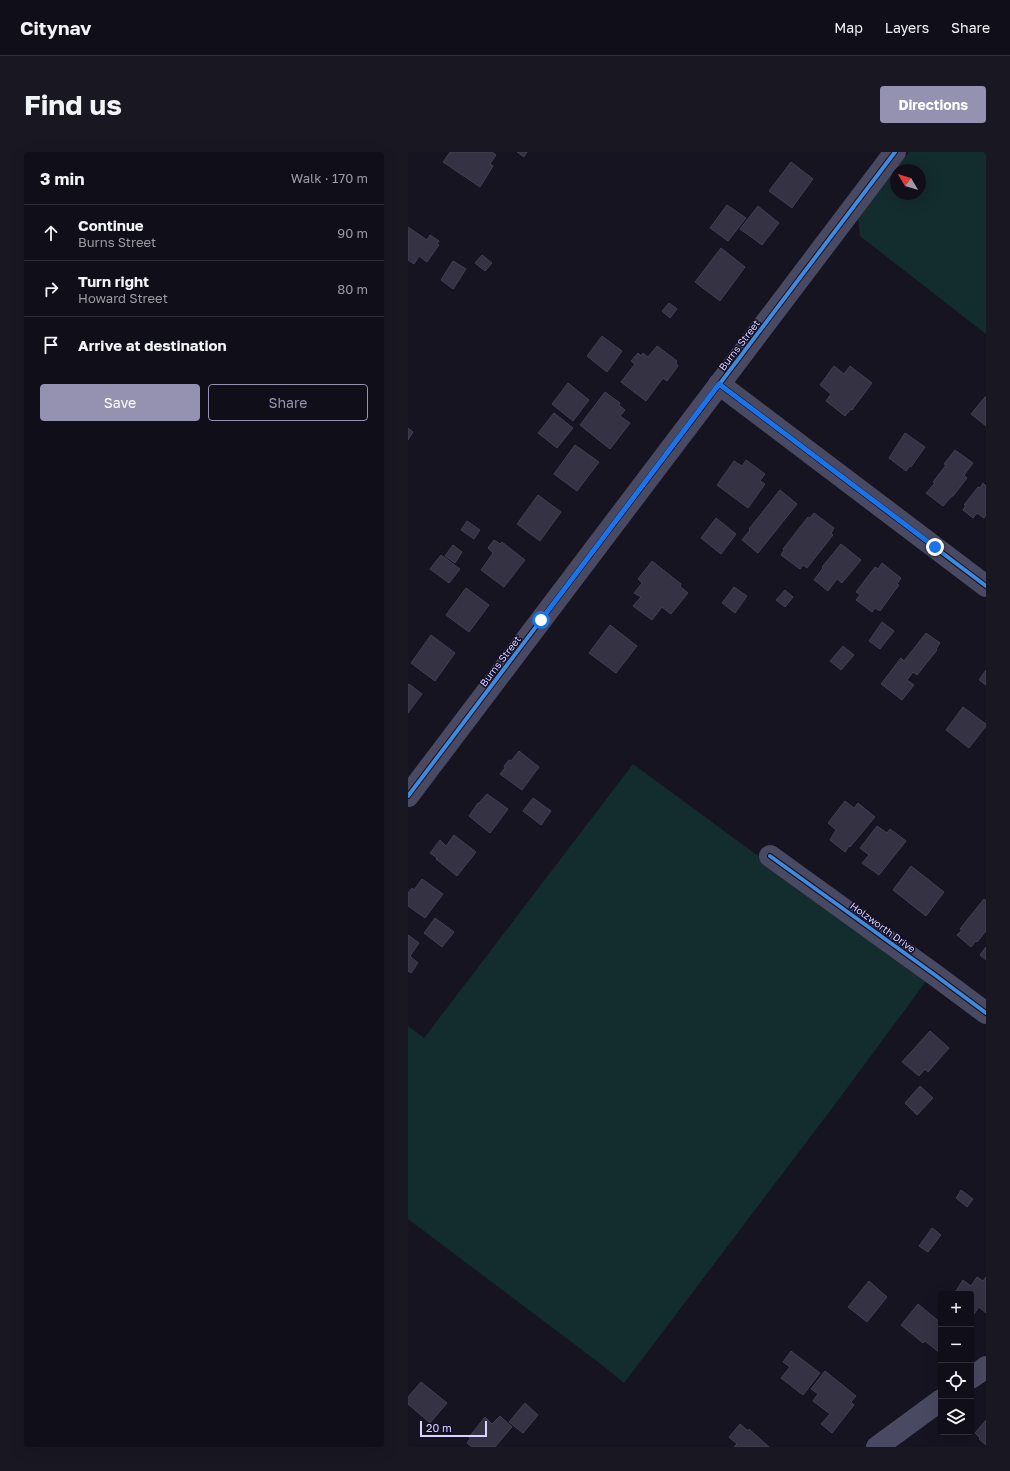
<!DOCTYPE html>
<meta charset="utf-8">
<style>
:root{--surface:#100f19;--page:#191822;--text:#f1f3f6;--muted:#9c9ca2;--line:#302f38;--accent:#9591b1}
body{margin:0;font-family:"Golos Text",sans-serif;background:var(--page);color:var(--text)}
.controls{position:absolute;right:12px;bottom:12px;display:grid;overflow:hidden;border-radius:4px;box-shadow:0 4px 16px #0002}
.controls button{width:36px;height:36px;display:grid;place-items:center;padding:0;border:0;border-bottom:1px solid var(--line);background:var(--surface);color:var(--text);font:20px sans-serif}
.compass{position:absolute;left:482px;top:12px;width:36px;height:36px;border-radius:50%;background:var(--surface);box-shadow:0 4px 16px #0002;rotate:308deg}
.scale{position:absolute;left:12px;bottom:10px;width:67px;box-sizing:border-box;padding-left:4px;border:2px solid #d9d4ff;border-top:0;font-size:11px;line-height:14px;white-space:nowrap;color:#d9d4ff;-webkit-text-stroke:3px #130f26;paint-order:stroke}
.stop{position:absolute;width:12px;height:12px;margin:-9px;border:3px solid #1a73e8;border-radius:50%;background:#fff}
.stop.end{background:#1a73e8;border-color:#fff;box-shadow:0 1px 4px #0008}
.list{margin:0;padding:0;list-style:none}
h2{display:flex;justify-content:space-between;align-items:center;height:52px;margin:0;padding:0 16px;font-size:17px}
h2 small{font-size:13px;font-weight:400;color:var(--muted)}
.list li{display:grid;grid-template-columns:26px 1fr auto;gap:12px;align-items:center;box-sizing:border-box;height:56px;padding:0 16px;border-top:1px solid var(--line)}
.list b{display:block;font-size:15px;white-space:nowrap}
.list p{margin:0;font-size:13px;white-space:nowrap;color:var(--muted)}
.list em{font-size:13px;font-style:normal;color:var(--muted)}
.actions{display:flex;gap:8px;padding:12px 16px}
.actions a{flex:1;padding:9px 0;border:1px solid var(--accent);border-radius:4px;text-align:center;font-size:14px;color:var(--accent)}
.actions .main{background:var(--accent);color:#fff}
.icon{flex:none;width:22px;height:22px;fill:none;stroke:currentColor;stroke-width:2;stroke-linecap:round;stroke-linejoin:round}
.map{position:relative;flex:none;width:578px;height:1295px;overflow:hidden;border-radius:4px}
header{display:flex;align-items:center;gap:24px;box-sizing:border-box;height:56px;padding:0 20px;background:var(--surface);border-bottom:1px solid var(--line)}
header strong{font-size:19px}
nav{display:flex;gap:22px;margin-inline-start:auto;font-size:14px}
.intro{display:flex;align-items:center;justify-content:space-between;box-sizing:border-box;height:96px;padding:0 24px}
h1{margin:0;font-size:28px}
.button{padding:10px 18px;border-radius:4px;background:var(--accent);color:#fff;font-size:14px;font-weight:700}
main{display:flex;gap:24px;padding:0 24px}
aside{flex:1;background:var(--surface);border-radius:4px;box-shadow:0 4px 16px #0002}
.map>svg:first-child{display:block}
</style>
<header>
<strong>Citynav</strong>
<nav><a>Map</a><a>Layers</a><a>Share</a></nav>
</header>
<div class="intro"><h1>Find us</h1><a class="button">Directions</a></div>
<main>
<aside>
<h2>3 min<small>Walk · 170 m</small></h2>
<ul class="list">
<li><svg class="icon" aria-label="ahead" viewBox="0 0 24 24"><path d="M12 20V5M6 11l6-6 6 6"/></svg><div><b>Continue</b><p>Burns Street</p></div><em>90 m</em></li>
<li><svg class="icon" aria-label="right" viewBox="0 0 24 24"><path d="M7 20v-9h11M14 6l5 5-5 5"/></svg><div><b>Turn right</b><p>Howard Street</p></div><em>80 m</em></li>
<li><svg class="icon" aria-label="arrive" viewBox="0 0 24 24"><path d="M6 21V4h12l-3 4 3 4H6"/></svg><div><b>Arrive at destination</b></div></li>
</ul>
<div class="actions"><a class="main">Save</a><a>Share</a></div>
</aside>
<div class="map">
<svg width="578" height="1295" viewBox="0 0 578 1295">
<rect width="100%" height="100%" fill="#161421"/>
<path fill="#132c2d" fill-rule="evenodd" d="M 501,0 L 578,0 L 578,182 L 452,84 L 450,67 ZM 488,18 L 512,18 L 512,42 L 488,42 Z
M 225,612 L 519,828 L 431,947 L 216,1231 L 194,1213 L 0,1067 L 0,874 L 16,886 Z"/>
<path fill="#343243" stroke="#433f54" d="M 42,0 L 84,0 L 88,3 L 82,12 L 85,14 L 72,35 L 35,10 Z
M 109,0 L 119,0 L 116,5 Z
M 383,10 L 405,27 L 384,56 L 361,39 Z
M 319,53 L 338,66 L 320,89 L 302,76 Z
M 350,54 L 371,71 L 354,93 L 332,77 Z
M 0,75 L 19,88 L 22,83 L 31,89 L 29,92 L 31,93 L 19,110 L 11,104 L 6,112 L 0,108 Z
M 313,96 L 337,115 L 312,149 L 287,130 Z
M 74,103 L 84,111 L 77,119 L 67,111 Z
M 45,109 L 58,117 L 45,137 L 33,128 Z
M 261,151 L 269,157 L 262,166 L 254,159 Z
M 194,184 L 214,199 L 199,220 L 179,204 Z
M 249,194 L 269,209 L 268,211 L 270,214 L 259,229 L 255,226 L 238,249 L 213,230 L 227,212 L 223,209 L 230,201 L 233,204 L 235,201 L 240,205 Z
M 426,214 L 436,222 L 442,214 L 464,231 L 444,258 L 443,257 L 437,264 L 418,249 L 423,242 L 412,233 Z
M 160,231 L 181,248 L 165,269 L 144,252 Z
M 197,240 L 212,251 L 211,253 L 217,258 L 212,264 L 222,271 L 202,297 L 172,273 Z
M 577,245 L 578,245 L 578,274 L 563,262 Z
M 146,261 L 165,276 L 149,296 L 130,281 Z
M 0,276 L 5,280 L 0,288 Z
M 497,281 L 517,295 L 503,315 L 502,314 L 498,319 L 481,306 Z
M 167,293 L 191,310 L 169,339 L 146,322 Z
M 547,298 L 565,311 L 556,323 L 559,326 L 545,344 L 544,344 L 535,354 L 518,341 L 527,331 L 525,330 L 538,313 L 536,312 Z
M 338,308 L 357,322 L 352,329 L 357,332 L 340,356 L 309,333 L 326,309 L 334,314 Z
M 575,331 L 578,334 L 578,363 L 576,366 L 569,361 L 565,366 L 555,358 L 558,353 L 556,353 L 570,335 L 572,336 Z
M 372,338 L 389,352 L 350,401 L 334,388 L 342,378 L 341,377 Z
M 130,343 L 153,360 L 132,389 L 109,372 Z
M 406,361 L 426,376 L 423,381 L 425,383 L 399,416 L 395,413 L 392,417 L 373,403 L 376,398 L 375,397 L 400,365 L 402,366 Z
M 308,366 L 328,382 L 313,402 L 293,386 Z
M 59,369 L 72,378 L 66,387 L 53,378 Z
M 86,388 L 92,392 L 94,390 L 117,408 L 96,435 L 73,418 L 85,401 L 80,396 Z
M 433,392 L 453,408 L 434,431 L 429,427 L 420,439 L 406,428 L 415,416 L 414,415 Z
M 45,393 L 54,400 L 47,411 L 37,404 Z
M 33,403 L 52,417 L 41,431 L 22,417 Z
M 244,409 L 273,432 L 272,434 L 280,441 L 263,462 L 254,455 L 244,468 L 225,454 L 233,445 L 226,441 L 234,431 L 230,427 Z
M 474,411 L 493,426 L 489,432 L 491,433 L 472,459 L 467,456 L 464,460 L 448,448 L 452,443 L 448,440 L 467,415 L 470,417 Z
M 326,435 L 339,444 L 327,461 L 314,451 Z
M 58,436 L 81,453 L 61,480 L 38,463 Z
M 377,438 L 385,445 L 377,455 L 368,448 Z
M 474,470 L 486,479 L 472,497 L 461,489 Z
M 202,473 L 229,494 L 208,521 L 181,501 Z
M 518,481 L 532,491 L 528,497 L 529,498 L 509,523 L 505,520 L 499,528 L 506,533 L 494,548 L 473,532 L 493,506 L 496,509 Z
M 23,483 L 47,501 L 27,529 L 3,511 Z
M 435,494 L 446,503 L 433,518 L 422,509 Z
M 578,518 L 578,533 L 571,528 Z
M 1,532 L 14,542 L 0,561 L 0,533 Z
M 555,555 L 578,572 L 578,574 L 561,596 L 538,578 Z
M 111,599 L 131,615 L 114,638 L 92,622 L 97,616 L 96,614 L 101,608 L 103,609 Z
M 79,642 L 100,657 L 82,681 L 61,664 L 70,651 L 71,651 Z
M 125,646 L 143,659 L 133,673 L 115,659 Z
M 437,649 L 446,656 L 450,651 L 467,665 L 442,695 L 441,694 L 437,700 L 422,688 L 428,678 L 420,671 Z
M 469,674 L 479,681 L 482,677 L 498,689 L 471,723 L 454,711 L 461,703 L 452,696 Z
M 46,683 L 68,700 L 49,724 L 28,707 L 29,706 L 22,701 L 32,688 L 38,694 Z
M 503,714 L 536,740 L 518,764 L 485,738 Z
M 14,727 L 35,742 L 17,766 L 0,754 L 0,745 L 1,743 L 0,741 L 4,736 L 6,738 Z
M 576,747 L 578,749 L 578,779 L 569,790 L 568,789 L 563,795 L 549,783 L 554,778 L 552,777 Z
M 27,766 L 46,780 L 34,795 L 16,781 Z
M 0,783 L 11,791 L 2,804 L 10,811 L 3,821 L 0,819 Z
M 578,795 L 578,808 L 572,803 Z
M 522,879 L 541,896 L 520,920 L 517,917 L 511,924 L 494,910 Z
M 512,934 L 525,946 L 509,963 L 497,951 Z
M 553,1038 L 565,1047 L 559,1055 L 548,1046 Z
M 524,1076 L 533,1083 L 520,1100 L 511,1094 Z
M 569,1125 L 575,1129 L 578,1125 L 578,1161 L 571,1155 L 566,1162 L 563,1160 L 563,1142 L 546,1142 L 555,1128 L 563,1134 Z
M 461,1129 L 479,1145 L 459,1170 L 440,1155 Z
M 510,1152 L 533,1171 L 533,1202 L 517,1189 L 515,1191 L 493,1173 Z
M 383,1199 L 412,1221 L 395,1243 L 373,1226 L 382,1215 L 375,1210 Z
M 417,1219 L 448,1244 L 443,1250 L 446,1253 L 424,1281 L 413,1272 L 422,1262 L 405,1249 L 410,1242 L 403,1237 Z
M 13,1230 L 39,1251 L 22,1271 L 0,1252 L 0,1245 Z
M 117,1251 L 130,1263 L 115,1281 L 101,1270 Z
M 92,1264 L 104,1275 L 87,1295 L 64,1295 L 59,1291 L 62,1287 L 61,1285 L 77,1265 L 84,1272 Z
M 578,1268 L 578,1293 L 571,1287 L 572,1286 L 567,1281 Z
M 332,1272 L 340,1279 L 341,1277 L 361,1295 L 326,1295 L 329,1292 L 321,1285 Z"/>
<g fill="none" stroke-linecap="round" stroke-linejoin="round">
<path stroke="#4a4962" stroke-width="22" d="M 311,232 L 578,434
M 0,644 L 487,0
M 362,704 L 527,823 L 578,861
M 563,1226 L 578,1215
M 469,1295 L 533,1248"/>
<defs>
<path id="cycleway" d="M 311,232 L 578,434
M 0,644 L 487,0
M 362,704 L 527,823 L 578,861"/>
</defs>
<use href="#cycleway" stroke="#130f26" stroke-width="6"/>
<use href="#cycleway" stroke="#408adc" stroke-width="4"/>
</g>
<g fill="none" stroke-linecap="round" stroke-linejoin="round">
<path stroke="#1a73e8" stroke-width="5" d="M 133,468 L 311,232 L 527,395"/>
</g>
<g text-anchor="middle" stroke-width="3" stroke-linejoin="round" paint-order="stroke">
<g font-size="10" fill="#d9d4ff" stroke="#130f26">
<text transform="translate(331 193) rotate(-53)" y="4">Burns Street</text>
<text transform="translate(92 509) rotate(-53)" y="4">Burns Street</text>
<text transform="translate(475 775) rotate(36)" y="4">Holzworth Drive</text>
</g>
</g>
</svg>
<div class="controls">
<button>+</button>
<button>−</button>
<button><svg class="icon" aria-label="locate" viewBox="0 0 24 24"><circle cx="12" cy="12" r="6"/><path d="M12 2v4M12 18v4M2 12h4M18 12h4"/></svg></button>
<button><svg class="icon" aria-label="layers" viewBox="0 0 24 24"><path d="M12 4l9 5-9 5-9-5zM3 14l9 5 9-5"/></svg></button>
</div>
<svg class="compass" viewBox="-18 -18 36 36"><path d="M0-13l5 13h-10z" fill="#e53935"/><path d="M0 13l5-13h-10z" fill="#9c9ca2"/></svg>
<div class="scale">20 m</div>
<div class="stop" style="left:133px;top:468px"></div>
<div class="stop end" style="left:527px;top:395px"></div>
</div>
</main>
